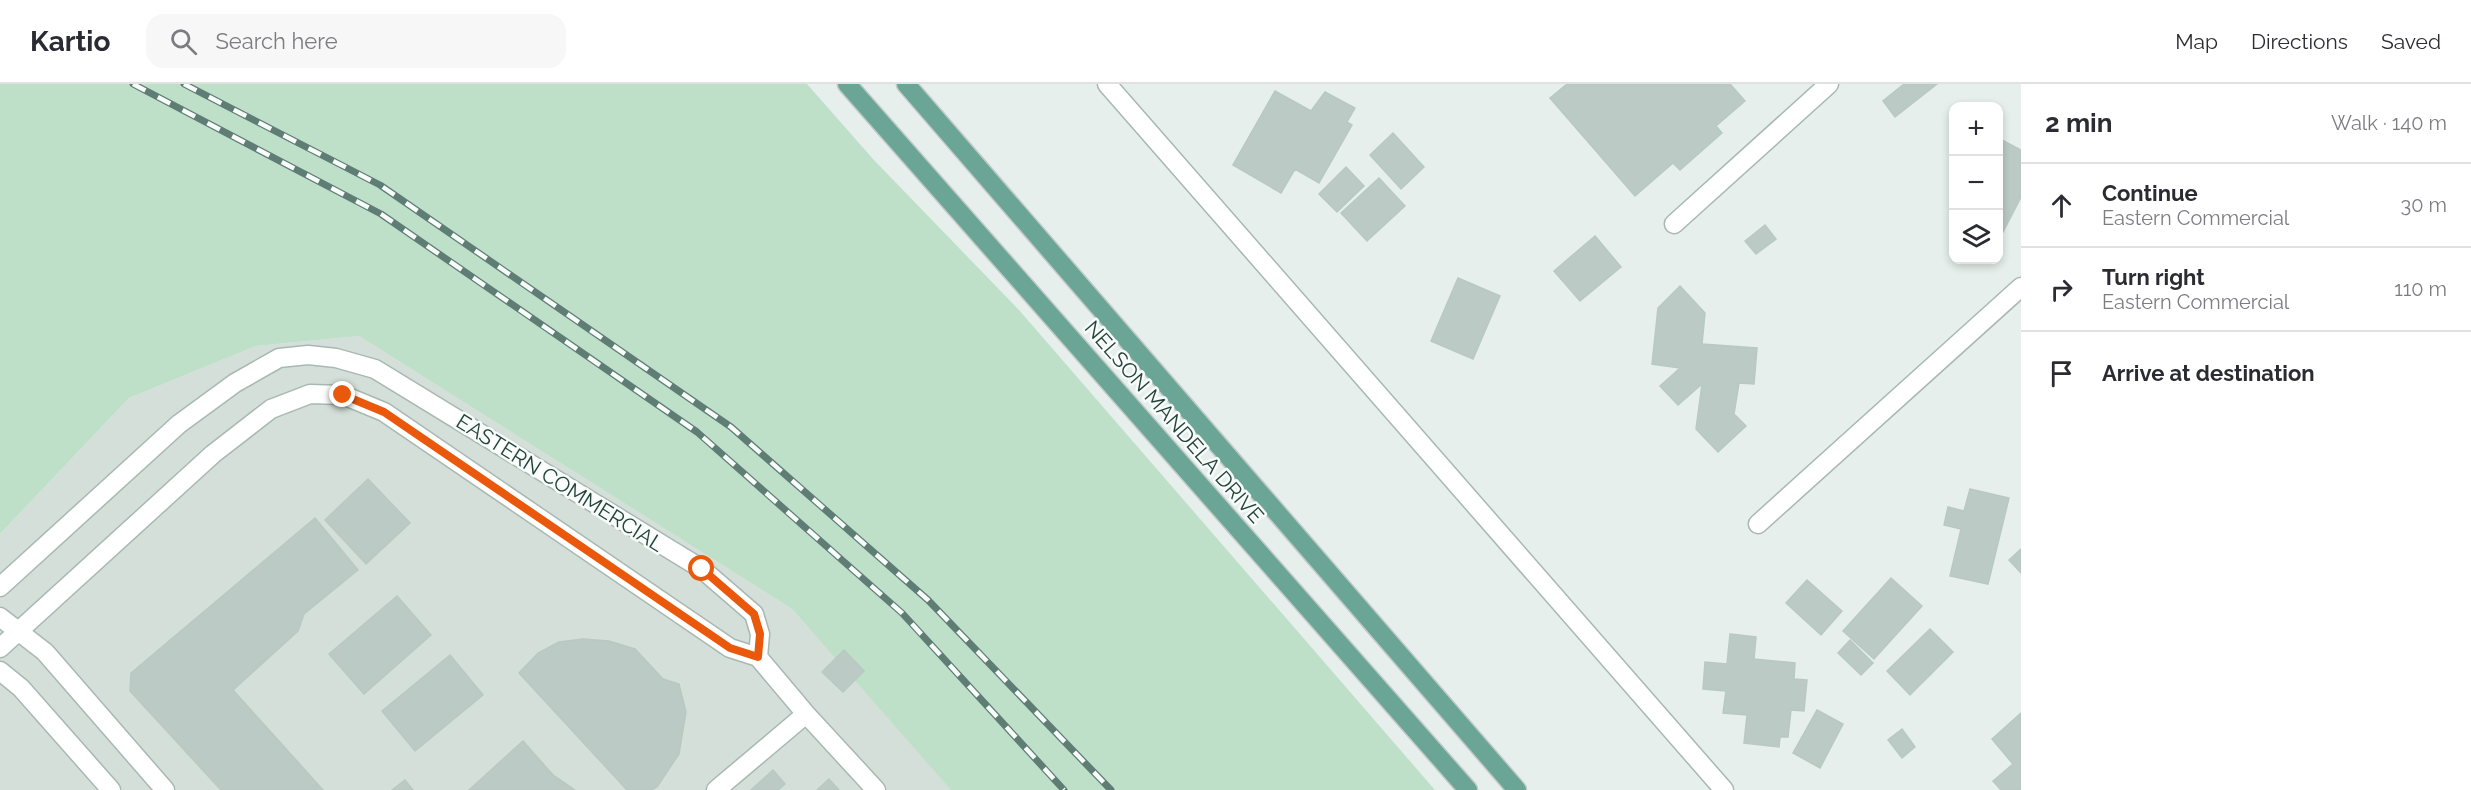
<!DOCTYPE html>
<meta charset="utf-8">
<style>
:root{--surface:#fff;--page:#f7f7f7;--text:#2b2b33;--muted:#7c7c81;--line:#e1e1e2}
body{margin:0;font-family:Raleway,sans-serif;background:var(--page);color:var(--text)}
.controls{position:absolute;right:18px;top:18px;display:grid;overflow:hidden;border-radius:12px;box-shadow:0 3px 9px #0003}
.controls button{width:54px;height:54px;display:grid;place-items:center;padding:0;border:0;border-bottom:2px solid var(--line);background:var(--surface);color:var(--text);font:30px sans-serif}
.stop{position:absolute;width:18px;height:18px;margin:-14px;border:4px solid #ea580c;border-radius:50%;background:#fff}
.stop.end{background:#ea580c;border-color:#fff;box-shadow:0 2px 6px #0008}
.list{margin:0;padding:0;list-style:none}
h2{display:flex;justify-content:space-between;align-items:center;height:78px;margin:0;padding:0 24px;font-size:26px}
h2 small{font-size:20px;font-weight:400;color:var(--muted)}
.list li{display:grid;grid-template-columns:39px 1fr auto;gap:18px;align-items:center;box-sizing:border-box;height:84px;padding:0 24px;border-top:2px solid var(--line)}
.list b{display:block;font-size:22px;white-space:nowrap}
.list p{margin:0;font-size:20px;white-space:nowrap;color:var(--muted)}
.list em{font-size:20px;font-style:normal;color:var(--muted)}
.icon{flex:none;width:33px;height:33px;fill:none;stroke:currentColor;stroke-width:2;stroke-linecap:round;stroke-linejoin:round}
.map{position:relative;flex:none;width:2021px;height:706px;overflow:hidden}
header{display:flex;align-items:center;gap:36px;box-sizing:border-box;height:84px;padding:0 30px;background:var(--surface);border-bottom:2px solid var(--line)}
header strong{font-size:28px}
nav{display:flex;gap:33px;margin-inline-start:auto;font-size:21px}
.search{width:420px;height:54px;background:var(--page);display:flex;align-items:center;gap:15px;box-sizing:border-box;padding:0 21px;border-radius:18px;color:var(--muted);font-size:22px}
main{display:flex}
aside{flex:1;background:var(--surface)}
.map>svg:first-child{display:block}
</style>
<header>
<strong>Kartio</strong>
<div class="search"><svg class="icon" aria-label="search" viewBox="0 0 24 24"><circle cx="10" cy="10" r="6"/><path d="M15 15l6 6"/></svg>Search here</div>
<nav><a>Map</a><a>Directions</a><a>Saved</a></nav>
</header>
<main>
<div class="map">
<svg width="2021" height="706" viewBox="0 0 2021 706">
<rect width="100%" height="100%" fill="#e6efeb"/>
<path fill="#d4dfda" d="M 359,252 L 792,525 L 952,706 L 0,706 L 0,450 L 129,314 L 256,262 Z"/>
<path fill="#bfe0c8" d="M 0,0 L 807,0 L 873,75 L 1019,226 L 1435,706 L 951,706 L 792,525 L 359,252 L 256,262 L 129,314 L 0,450 Z"/>
<path fill="#bbcac4" stroke="#b8c9c2" stroke-width="1.5" d="M 1567,0 L 1730,0 L 1745,17 L 1716,42 L 1722,49 L 1680,86 L 1673,79 L 1635,112 L 1550,14 Z
M 1904,0 L 1937,0 L 1895,33 L 1883,17 Z
M 1275,7 L 1311,27 L 1325,8 L 1355,24 L 1347,38 L 1352,41 L 1319,99 L 1295,85 L 1281,109 L 1233,81 Z
M 1393,49 L 1424,83 L 1401,105 L 1370,71 Z
M 1998,54 L 2021,66 L 2021,113 L 2003,148 L 1998,145 Z
M 1346,83 L 1364,102 L 1337,128 L 1319,110 Z
M 1379,94 L 1405,122 L 1367,157 L 1341,129 Z
M 1765,141 L 1776,155 L 1756,170 L 1745,157 Z
M 1595,152 L 1621,183 L 1580,217 L 1554,187 Z
M 1458,194 L 1500,212 L 1473,275 L 1431,257 Z
M 1680,202 L 1705,229 L 1702,260 L 1757,264 L 1754,300 L 1739,299 L 1734,330 L 1746,342 L 1718,368 L 1696,345 L 1702,300 L 1678,321 L 1660,302 L 1680,284 L 1652,280 L 1658,224 Z
M 368,395 L 410,439 L 366,480 L 325,436 Z
M 1970,405 L 2009,414 L 1988,500 L 1950,492 L 1961,445 L 1944,441 L 1948,423 L 1964,427 Z
M 315,434 L 358,486 L 304,530 L 298,547 L 233,606 L 323,706 L 221,706 L 130,607 L 131,589 Z
M 2021,465 L 2021,489 L 2009,476 Z
M 1891,494 L 1922,522 L 1874,575 L 1843,547 Z
M 1807,496 L 1842,527 L 1821,551 L 1786,519 Z
M 397,512 L 431,551 L 364,610 L 329,570 Z
M 1930,545 L 1953,568 L 1910,611 L 1887,587 Z
M 1730,550 L 1756,553 L 1754,575 L 1795,579 L 1794,595 L 1807,596 L 1804,627 L 1791,626 L 1788,653 L 1780,653 L 1779,663 L 1744,659 L 1747,631 L 1723,629 L 1726,607 L 1703,605 L 1705,578 L 1727,580 Z
M 583,555 L 609,557 L 635,565 L 663,595 L 679,600 L 686,628 L 679,670 L 657,703 L 651,706 L 627,706 L 519,589 L 538,569 L 559,558 Z
M 1850,556 L 1873,579 L 1861,591 L 1838,569 Z
M 844,566 L 864,587 L 843,608 L 822,588 Z
M 450,571 L 483,611 L 415,667 L 382,627 Z
M 1817,626 L 1843,640 L 1820,684 L 1793,669 Z
M 2021,629 L 2021,706 L 2001,706 L 1993,697 L 2013,680 L 1992,655 Z
M 1902,645 L 1915,663 L 1902,674 L 1888,656 Z
M 523,657 L 553,691 L 575,706 L 469,706 Z
M 773,686 L 785,700 L 778,706 L 751,706 Z
M 829,695 L 839,706 L 817,706 Z
M 405,696 L 413,706 L 392,706 Z"/>
<g fill="none" stroke-linecap="round" stroke-linejoin="round">
<defs>
<path id="minor" d="M 1107,0 L 1724,706
M 1674,140 L 1829,0
M 1758,440 L 2021,203
M 0,503 L 179,340 L 235,299 L 279,274 L 308,271 L 336,274 L 375,285 L 702,485 L 754,530 L 760,550 L 758,573
M 0,533 L 45,568 L 165,706
M 0,564 L 213,370 L 271,325 L 310,310 L 343,311 L 384,328 L 730,564 L 758,573
M 758,573 L 806,630 L 876,706
M 0,587 L 21,604 L 111,706
M 716,706 L 806,630"/>
<path id="primary" d="M 847,0 L 1468,706
M 906,0 L 1517,706"/>
</defs>
<use href="#minor" stroke="#a8b8b2" stroke-width="21"/>
<use href="#primary" stroke="#c2cac8" stroke-width="21"/>
<use href="#minor" stroke="#fff" stroke-width="18"/>
<use href="#primary" stroke="#6aa596" stroke-width="18"/>
<defs>
<path id="rail" d="M 133,0 L 381,130 L 697,348 L 902,529 L 1064,706
M 184,0 L 380,101 L 731,343 L 928,516 L 1111,706"/>
</defs>
<use href="#rail" stroke="#5f7d75" stroke-width="7"/>
<use href="#rail" stroke="#f7fbf9" stroke-width="4.5" stroke-dasharray="14" stroke-linecap="butt"/>
</g>
<g fill="none" stroke-linecap="round" stroke-linejoin="round">
<path stroke="#ea580c" stroke-width="8" d="M 343,311 L 384,328 L 730,564 L 758,573 L 760,550 L 754,530 L 702,485"/>
</g>
<g text-anchor="middle" stroke-width="5" stroke-linejoin="round" paint-order="stroke">
<g font-size="21" fill="#24423a" stroke="#f7fbf9">
<text transform="translate(1174 338) rotate(49)" y="7">NELSON MANDELA DRIVE</text>
<text transform="translate(560 399) rotate(32)" y="7">EASTERN COMMERCIAL</text>
</g>
</g>
</svg>
<div class="controls">
<button>+</button>
<button>−</button>
<button><svg class="icon" aria-label="layers" viewBox="0 0 24 24"><path d="M12 4l9 5-9 5-9-5zM3 14l9 5 9-5"/></svg></button>
</div>
<div class="stop" style="left:702px;top:485px"></div>
<div class="stop end" style="left:343px;top:311px"></div>
</div>
<aside>
<h2>2 min<small>Walk · 140 m</small></h2>
<ul class="list">
<li><svg class="icon" aria-label="ahead" viewBox="0 0 24 24"><path d="M12 20V5M6 11l6-6 6 6"/></svg><div><b>Continue</b><p>Eastern Commercial</p></div><em>30 m</em></li>
<li><svg class="icon" aria-label="right" viewBox="0 0 24 24"><path d="M7 20v-9h11M14 6l5 5-5 5"/></svg><div><b>Turn right</b><p>Eastern Commercial</p></div><em>110 m</em></li>
<li><svg class="icon" aria-label="arrive" viewBox="0 0 24 24"><path d="M6 21V4h12l-3 4 3 4H6"/></svg><div><b>Arrive at destination</b></div></li>
</ul>
</aside>
</main>
